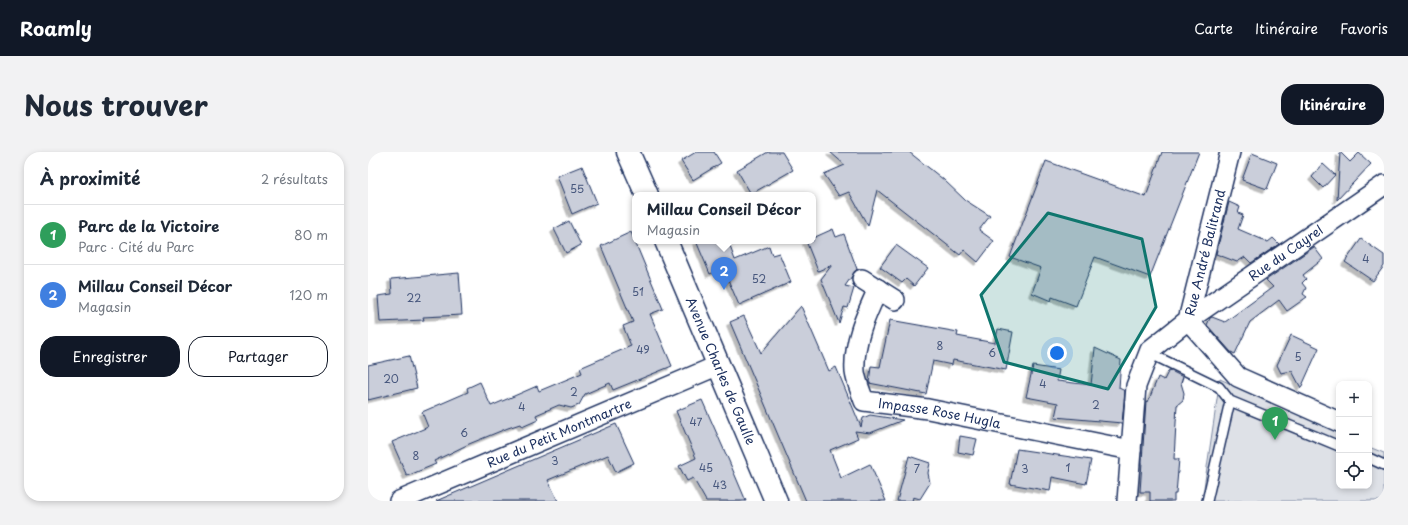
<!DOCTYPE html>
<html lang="fr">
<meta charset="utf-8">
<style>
:root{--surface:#fff;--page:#f2f2f3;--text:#1f2937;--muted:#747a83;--line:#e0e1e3;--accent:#111827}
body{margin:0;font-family:"Playpen Sans",sans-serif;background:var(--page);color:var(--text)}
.controls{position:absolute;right:12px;bottom:12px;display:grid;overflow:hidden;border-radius:8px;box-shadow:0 2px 6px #0003}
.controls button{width:36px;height:36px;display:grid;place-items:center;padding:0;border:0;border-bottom:1px solid var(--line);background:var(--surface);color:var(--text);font:20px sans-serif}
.you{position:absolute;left:689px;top:201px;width:14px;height:14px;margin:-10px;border:3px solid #fff;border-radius:50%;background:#1a73e8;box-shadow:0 0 0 6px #1a73e833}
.badge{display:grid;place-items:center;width:26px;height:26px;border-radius:50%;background:var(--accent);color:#fff;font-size:13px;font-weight:700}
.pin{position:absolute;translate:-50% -33px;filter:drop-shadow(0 1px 2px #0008)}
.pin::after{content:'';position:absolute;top:21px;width:14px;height:12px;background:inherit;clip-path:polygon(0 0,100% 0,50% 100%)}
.popup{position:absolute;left:264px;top:40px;width:184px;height:52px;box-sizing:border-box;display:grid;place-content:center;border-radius:8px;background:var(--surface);filter:drop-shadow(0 1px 3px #0005);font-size:13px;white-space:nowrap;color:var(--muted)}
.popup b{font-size:15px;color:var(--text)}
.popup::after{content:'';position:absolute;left:50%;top:100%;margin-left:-8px;border:8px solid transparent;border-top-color:var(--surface)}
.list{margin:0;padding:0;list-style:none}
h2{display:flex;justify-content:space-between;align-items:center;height:52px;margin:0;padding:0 16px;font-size:17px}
h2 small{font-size:13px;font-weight:400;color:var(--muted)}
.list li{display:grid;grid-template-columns:26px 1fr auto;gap:12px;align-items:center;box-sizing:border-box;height:60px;padding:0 16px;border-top:1px solid var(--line)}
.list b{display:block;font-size:15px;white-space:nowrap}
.list p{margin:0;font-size:13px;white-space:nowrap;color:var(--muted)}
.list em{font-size:13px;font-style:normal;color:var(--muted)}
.actions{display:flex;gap:8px;padding:12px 16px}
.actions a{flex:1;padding:9px 0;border:1px solid var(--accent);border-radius:16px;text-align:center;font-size:14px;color:var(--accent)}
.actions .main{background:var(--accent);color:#fff}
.icon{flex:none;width:22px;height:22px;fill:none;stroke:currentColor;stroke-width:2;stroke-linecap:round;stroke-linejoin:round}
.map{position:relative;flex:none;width:1016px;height:349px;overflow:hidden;border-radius:16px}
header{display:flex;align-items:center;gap:24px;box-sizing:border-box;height:56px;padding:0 20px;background:var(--accent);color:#fff}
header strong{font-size:19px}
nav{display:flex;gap:22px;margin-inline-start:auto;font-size:14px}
.intro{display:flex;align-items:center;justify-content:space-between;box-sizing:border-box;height:96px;padding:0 24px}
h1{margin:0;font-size:28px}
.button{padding:10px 18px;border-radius:16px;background:var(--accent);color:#fff;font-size:14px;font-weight:700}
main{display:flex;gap:24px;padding:0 24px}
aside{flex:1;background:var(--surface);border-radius:16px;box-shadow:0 2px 6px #0003}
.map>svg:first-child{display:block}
</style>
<header>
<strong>Roamly</strong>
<nav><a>Carte</a><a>Itinéraire</a><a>Favoris</a></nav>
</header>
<div class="intro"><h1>Nous trouver</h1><a class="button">Itinéraire</a></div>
<main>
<aside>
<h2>À proximité<small>2 résultats</small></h2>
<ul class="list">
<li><span class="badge" style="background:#2e9e5b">1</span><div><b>Parc de la Victoire</b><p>Parc · Cité du Parc</p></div><em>80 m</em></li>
<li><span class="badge" style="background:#3f7fe0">2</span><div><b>Millau Conseil Décor</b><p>Magasin</p></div><em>120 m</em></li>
</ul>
<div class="actions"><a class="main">Enregistrer</a><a>Partager</a></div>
</aside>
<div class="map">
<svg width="1016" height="349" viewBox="0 0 1016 349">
<defs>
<filter id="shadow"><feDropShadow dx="-3.5" dy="3.5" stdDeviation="0" flood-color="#0004"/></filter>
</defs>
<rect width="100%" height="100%" fill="#fff"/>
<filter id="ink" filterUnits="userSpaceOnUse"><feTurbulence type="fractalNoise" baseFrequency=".025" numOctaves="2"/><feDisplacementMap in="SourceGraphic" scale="8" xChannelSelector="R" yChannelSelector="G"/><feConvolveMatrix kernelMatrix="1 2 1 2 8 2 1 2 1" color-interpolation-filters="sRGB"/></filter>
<g filter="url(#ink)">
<path fill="#dee1e7" stroke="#7c88a2" d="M 852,227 L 971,281 L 971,334 L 1001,334 L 1001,295 L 1016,301 L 1016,349 L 834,349 Z"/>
<path fill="#caceda" stroke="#1b2f5e" filter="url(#shadow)" d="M 328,0 L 346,0 L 353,11 L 325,28 L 313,9 Z
M 400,0 L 414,0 L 425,18 L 383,42 L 369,18 Z
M 462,0 L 541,0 L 576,28 L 597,48 L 622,64 L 611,78 L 626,89 L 610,110 L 596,98 L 592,103 L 509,38 L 500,74 L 481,40 L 471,44 L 456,22 L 477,13 Z
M 794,0 L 831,0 L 782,125 L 727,105 L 708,154 L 684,145 L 683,149 L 664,141 L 673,116 L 642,105 L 678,9 L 778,45 Z
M 972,0 L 982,10 L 991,1 L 1003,12 L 969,48 Z
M 884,1 L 909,11 L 899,37 L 874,28 Z
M 955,12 L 967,23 L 955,36 L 944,25 Z
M 214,14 L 229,51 L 204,62 L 189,24 Z
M 861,50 L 872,55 L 870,61 L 875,63 L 870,77 L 900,90 L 905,86 L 911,92 L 883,111 L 877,105 L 869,110 L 848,102 Z
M 201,69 L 213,93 L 198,101 L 186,77 Z
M 465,77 L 468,85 L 476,82 L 489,117 L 477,134 L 486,136 L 480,156 L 476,155 L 471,171 L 453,127 L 464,113 L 450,119 L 438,89 L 445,89 L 445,86 Z
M 263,80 L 295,157 L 282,162 L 304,214 L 245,238 L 242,231 L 217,242 L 211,253 L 203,256 L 191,253 L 168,263 L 170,268 L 154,275 L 152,272 L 140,276 L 101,292 L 66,309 L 68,312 L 39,324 L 24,290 L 60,275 L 54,260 L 100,240 L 99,236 L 112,230 L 123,254 L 169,234 L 171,239 L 214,221 L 212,216 L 263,194 L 255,174 L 265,170 L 233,94 Z
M 993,87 L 1016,103 L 1016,114 L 1005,129 L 977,110 Z
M 328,89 L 360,89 L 367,108 L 401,94 L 404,103 L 411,101 L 423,130 L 371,153 L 355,116 L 342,122 Z
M 528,93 L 560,116 L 546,134 L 538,127 L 534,131 L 512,115 Z
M 946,95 L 955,107 L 935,123 L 938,127 L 934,131 L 938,136 L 935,142 L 939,145 L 919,159 L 911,148 L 882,170 L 867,202 L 863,200 L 839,173 L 842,166 L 844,165 L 857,170 L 905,135 L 898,128 Z
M 91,121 L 94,163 L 55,165 L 56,168 L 12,170 L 10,144 L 24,142 L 23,127 Z
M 433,154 L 461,219 L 468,215 L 493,275 L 495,266 L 502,263 L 535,268 L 502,281 L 487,279 L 490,286 L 462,298 L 473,326 L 502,312 L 518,349 L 438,349 L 362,170 L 376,164 L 393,201 Z
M 522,168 L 590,180 L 589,184 L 627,191 L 630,177 L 645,180 L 638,218 L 585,208 L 584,213 L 565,209 L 558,242 L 501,231 L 503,214 L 512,215 Z
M 923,183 L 951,196 L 933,236 L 924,219 L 913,221 L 909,213 Z
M 727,196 L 753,208 L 751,236 L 757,239 L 754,271 L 687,265 L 690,251 L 658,245 L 665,214 L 691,218 L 689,229 L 723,233 Z
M 41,204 L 49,236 L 0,248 L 0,213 Z
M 801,218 L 815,225 L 813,231 L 816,241 L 815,248 L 809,253 L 806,307 L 811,307 L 808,342 L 806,342 L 806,349 L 782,349 L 782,340 L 772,340 L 778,249 L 780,250 L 790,225 L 796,228 Z
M 334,248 L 361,309 L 378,349 L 338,349 L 325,326 L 319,329 L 311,314 L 328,306 L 308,259 Z
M 248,272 L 266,311 L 248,320 L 240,303 L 180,328 L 190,349 L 68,349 Z
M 592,284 L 609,287 L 605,303 L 590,300 Z
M 649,297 L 723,308 L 718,332 L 684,325 L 682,339 L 642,332 Z
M 541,304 L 562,311 L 560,321 L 562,331 L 552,347 L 545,345 L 544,349 L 529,349 Z"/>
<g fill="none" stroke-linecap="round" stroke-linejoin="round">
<defs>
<path id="service" d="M 781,201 L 851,235 L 862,249 L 971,294
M 1001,306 L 1016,313
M 839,349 L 862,249"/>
<g id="minor">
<path d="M 494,127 L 527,148"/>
<path id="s1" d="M 510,137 C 498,163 485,190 487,220 C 488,229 493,240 496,249 L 560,257 L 763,298"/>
<path id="s2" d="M 971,270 L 870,225 L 820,168 L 1016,33"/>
<path id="s3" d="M 31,349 L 351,213"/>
<path id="s4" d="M 759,349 L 768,234 L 782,198 L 820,168 L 862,0"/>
</g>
<g id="secondary">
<path d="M 260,0 L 279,43"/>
<path id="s5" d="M 298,89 L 408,349"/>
</g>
</defs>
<use href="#service" stroke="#1b2f5e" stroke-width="12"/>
<use href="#minor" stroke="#1b2f5e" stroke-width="22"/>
<use href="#secondary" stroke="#1b2f5e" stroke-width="25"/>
<use href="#service" stroke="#fff" stroke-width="9"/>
<use href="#minor" stroke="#fff" stroke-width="19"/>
<use href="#secondary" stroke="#fff" stroke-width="22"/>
</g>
</g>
<path fill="#0f766e" fill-opacity="0.2" stroke="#0f766e" stroke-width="3" stroke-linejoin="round" d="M 680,61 L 774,87 L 788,155 L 740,237 L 636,210 L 613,143 Z"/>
<g text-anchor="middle" stroke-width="3.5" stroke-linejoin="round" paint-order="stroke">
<g font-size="11" fill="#47577d">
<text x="209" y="41">55</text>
<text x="998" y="111">4</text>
<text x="391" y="131">52</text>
<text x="270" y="144">51</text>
<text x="46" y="150">22</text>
<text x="572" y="198">8</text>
<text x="275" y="202">49</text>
<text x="624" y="205">6</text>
<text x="930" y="209">5</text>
<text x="23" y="231">20</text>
<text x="675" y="236">4</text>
<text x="206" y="244">2</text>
<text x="728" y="257">2</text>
<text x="154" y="259">4</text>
<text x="328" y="274">47</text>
<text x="96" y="285">6</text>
<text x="48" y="308">8</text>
<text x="187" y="313">3</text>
<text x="338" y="320">45</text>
<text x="700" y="320">1</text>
<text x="549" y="321">7</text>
<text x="657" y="321">3</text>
<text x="352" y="337">43</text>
</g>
<g font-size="13" fill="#1b2f5e" stroke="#fff">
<text dy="5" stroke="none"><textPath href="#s4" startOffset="272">Rue André Balitrand</textPath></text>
<text dy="5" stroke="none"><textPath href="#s2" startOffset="305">Rue du Cayrel</textPath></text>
<text dy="5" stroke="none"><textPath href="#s5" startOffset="141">Avenue Charles de Gaulle</textPath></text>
<text dy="5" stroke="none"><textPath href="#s1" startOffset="194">Impasse Rose Hugla</textPath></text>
<text dy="5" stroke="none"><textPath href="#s3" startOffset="174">Rue du Petit Montmartre</textPath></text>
</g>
</g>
</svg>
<div class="controls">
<button>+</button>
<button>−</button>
<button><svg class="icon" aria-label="locate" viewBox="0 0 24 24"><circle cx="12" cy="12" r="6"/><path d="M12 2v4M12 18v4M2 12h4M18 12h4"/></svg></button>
</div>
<div class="you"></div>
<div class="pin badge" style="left:907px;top:288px;background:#2e9e5b">1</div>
<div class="pin badge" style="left:356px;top:138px;background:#3f7fe0">2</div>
<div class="popup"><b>Millau Conseil Décor</b>Magasin</div>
</div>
</main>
